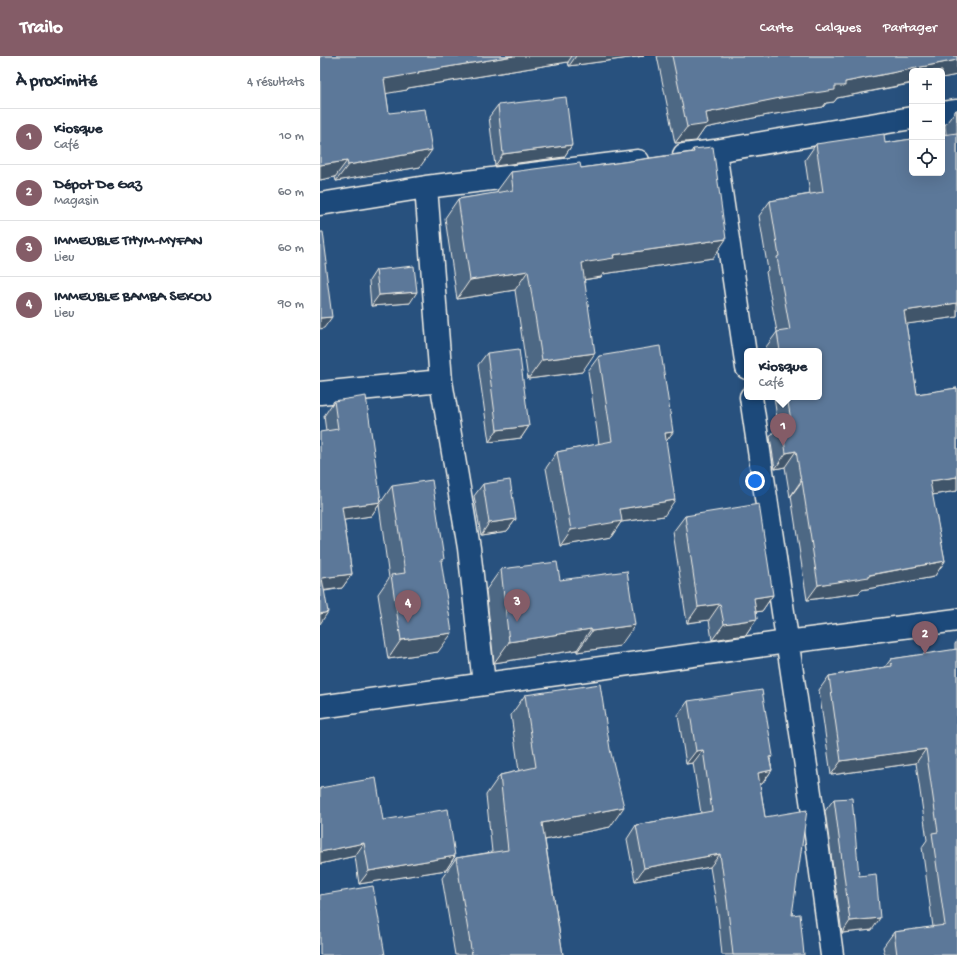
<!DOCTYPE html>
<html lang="fr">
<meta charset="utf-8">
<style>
:root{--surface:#fff;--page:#f2f2f3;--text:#1f2937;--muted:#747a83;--line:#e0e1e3;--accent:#845c67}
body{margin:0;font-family:"Gochi Hand",sans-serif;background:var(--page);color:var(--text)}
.controls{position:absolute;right:12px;top:12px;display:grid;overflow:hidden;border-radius:6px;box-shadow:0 4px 16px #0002}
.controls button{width:36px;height:36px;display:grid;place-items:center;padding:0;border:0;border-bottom:1px solid var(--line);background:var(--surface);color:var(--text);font:20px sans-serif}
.you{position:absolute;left:435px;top:425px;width:14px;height:14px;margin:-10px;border:3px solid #fff;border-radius:50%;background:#1a73e8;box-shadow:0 0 0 6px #1a73e833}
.badge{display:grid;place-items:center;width:26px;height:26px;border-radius:50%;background:var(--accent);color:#fff;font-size:13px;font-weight:700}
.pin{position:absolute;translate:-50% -33px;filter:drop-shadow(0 1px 2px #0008)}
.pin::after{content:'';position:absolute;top:21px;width:14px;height:12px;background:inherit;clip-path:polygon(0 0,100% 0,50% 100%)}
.popup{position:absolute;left:424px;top:292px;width:78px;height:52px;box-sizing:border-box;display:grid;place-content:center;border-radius:6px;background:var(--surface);filter:drop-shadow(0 1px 3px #0005);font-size:13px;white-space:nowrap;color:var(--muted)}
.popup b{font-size:15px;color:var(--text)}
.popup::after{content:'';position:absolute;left:50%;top:100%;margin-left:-8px;border:8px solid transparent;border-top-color:var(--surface)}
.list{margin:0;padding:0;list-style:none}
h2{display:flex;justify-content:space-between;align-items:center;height:52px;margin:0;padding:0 16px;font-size:17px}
h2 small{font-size:13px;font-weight:400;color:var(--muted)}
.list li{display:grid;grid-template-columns:26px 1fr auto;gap:12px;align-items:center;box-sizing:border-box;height:56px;padding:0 16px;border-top:1px solid var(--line)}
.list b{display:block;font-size:15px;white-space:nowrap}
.list p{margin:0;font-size:13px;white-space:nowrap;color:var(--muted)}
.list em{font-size:13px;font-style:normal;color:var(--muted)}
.icon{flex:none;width:22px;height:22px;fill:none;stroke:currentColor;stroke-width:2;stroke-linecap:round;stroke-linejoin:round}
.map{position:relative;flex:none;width:637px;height:899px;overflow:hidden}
header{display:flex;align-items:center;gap:24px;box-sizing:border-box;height:56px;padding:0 20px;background:var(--accent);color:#fff}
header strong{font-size:19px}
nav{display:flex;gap:22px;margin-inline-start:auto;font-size:14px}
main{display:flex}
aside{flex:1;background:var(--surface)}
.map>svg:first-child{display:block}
</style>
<header>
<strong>Trailo</strong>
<nav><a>Carte</a><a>Calques</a><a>Partager</a></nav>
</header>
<main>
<aside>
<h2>À proximité<small>4 résultats</small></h2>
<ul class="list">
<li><span class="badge">1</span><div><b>Kiosque</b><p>Café</p></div><em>10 m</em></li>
<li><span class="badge">2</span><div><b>Dépot De Gaz</b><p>Magasin</p></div><em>60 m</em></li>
<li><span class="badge">3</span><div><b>IMMEUBLE THYM-MYFAN</b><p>Lieu</p></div><em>60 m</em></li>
<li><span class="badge">4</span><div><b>IMMEUBLE BAMBA SEKOU</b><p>Lieu</p></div><em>90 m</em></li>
</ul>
</aside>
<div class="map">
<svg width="637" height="899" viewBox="0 0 637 899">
<rect width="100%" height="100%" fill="#28517e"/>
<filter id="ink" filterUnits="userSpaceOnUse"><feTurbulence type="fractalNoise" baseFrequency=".025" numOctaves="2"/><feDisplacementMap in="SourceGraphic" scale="8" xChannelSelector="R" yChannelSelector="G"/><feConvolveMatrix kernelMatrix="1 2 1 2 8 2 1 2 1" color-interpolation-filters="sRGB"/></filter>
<g filter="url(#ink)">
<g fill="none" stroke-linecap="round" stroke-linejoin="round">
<defs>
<path id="street" d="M 622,57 L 637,55
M 395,95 L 427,312
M 364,99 L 395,95 L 592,62
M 106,131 L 121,325 L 149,492 L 164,628
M 0,148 L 106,131 L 318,105
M 0,337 L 121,325
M 431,341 L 494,764 L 512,899
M 0,651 L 467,586 L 637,564"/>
</defs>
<use href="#street" stroke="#f4f1e8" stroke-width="25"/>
<use href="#street" stroke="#1f4a7a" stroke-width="22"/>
</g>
<path fill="#4e6784" stroke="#f4f1e8" d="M 0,0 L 324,0 L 249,10 L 248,6 L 88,32 L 87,34 L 66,37 L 69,57 L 100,111 L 16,125 L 15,121 L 0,124 Z
M 337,0 L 637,0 L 637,19 L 517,42 L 514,46 L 506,47 L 503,51 L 448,59 L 385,72 L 376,85 L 355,87 Z
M 178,49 L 252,89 L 244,101 L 175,110 L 169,61 Z
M 636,54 L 637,54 L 637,261 L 586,268 L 597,338 L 637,332 L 637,435 L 612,439 L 625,505 L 614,521 L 541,534 L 539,537 L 487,544 L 471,440 L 470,441 L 465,411 L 455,413 L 450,381 L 458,369 L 454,341 L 499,341 L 499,295 L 447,295 L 446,291 L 457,276 L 446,216 L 448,214 L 439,160 L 450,145 L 490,138 L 485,104 L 496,88 L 565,87 L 626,78 L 625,69 Z
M 373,93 L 393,202 L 283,218 L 281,221 L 264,224 L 262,316 L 208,323 L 195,234 L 137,243 L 125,162 L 138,143 L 178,137 L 177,135 L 191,116 L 261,112 L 371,96 Z
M 56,214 L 90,247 L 51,250 L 49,225 Z
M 167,297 L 209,370 L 201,382 L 169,386 L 158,309 Z
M 279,300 L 353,376 L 346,385 L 344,460 L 301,466 L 291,481 L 240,490 L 226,412 L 237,396 L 279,388 L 268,315 Z
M 14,345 L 61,446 L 72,430 L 121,508 L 118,596 L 68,603 L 58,538 L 69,522 L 59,449 L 51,460 L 24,464 L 32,518 L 22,532 L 5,535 L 6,375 L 4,360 Z
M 163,428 L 196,463 L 187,475 L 161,479 L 154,440 Z
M 365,460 L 453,539 L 442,555 L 436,556 L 437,563 L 426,579 L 392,584 L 389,564 L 367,567 L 353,476 Z
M 181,513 L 240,524 L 300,590 L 257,596 L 257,594 L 174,607 L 166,534 Z
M 637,585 L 637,899 L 565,899 L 563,891 L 574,876 L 613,871 L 602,791 L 607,784 L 596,707 L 511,719 L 499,634 L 509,620 L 565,611 L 571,603 L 635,594 L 635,588 Z
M 205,639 L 290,771 L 225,784 L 243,899 L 135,899 L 122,822 L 136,802 L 172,796 L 166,739 L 180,719 L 199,715 L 191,659 Z
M 368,645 L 453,700 L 450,704 L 452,714 L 442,728 L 440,728 L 445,761 L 472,859 L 484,899 L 402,899 L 398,859 L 390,811 L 315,825 L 307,783 L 316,769 L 381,757 L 373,707 L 366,708 L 358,659 Z
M 0,732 L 63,764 L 135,800 L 126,814 L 39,828 L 35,800 L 0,808 Z
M 514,743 L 539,820 L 552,874 L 522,877 L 505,755 Z"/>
<path fill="#40546b" stroke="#f4f1e8" d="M 193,0 L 252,0 L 248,6 L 88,32 L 87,34 L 52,40 L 64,23 L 98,16 Z
M 256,0 L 324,0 L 249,10 Z
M 637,4 L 637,19 L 622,22 L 622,15 L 592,15 L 592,27 L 517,42 L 514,46 L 506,47 L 503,51 L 448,59 L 385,72 L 376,85 L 355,87 L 367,71 L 386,57 L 515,30 L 525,26 Z
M 252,89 L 244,101 L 175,110 L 183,98 Z
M 112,94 L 100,111 L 16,125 L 28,109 Z
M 27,105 L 15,121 L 0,124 L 0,109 Z
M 406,183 L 393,202 L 283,218 L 281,221 L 249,226 L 262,207 L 293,199 Z
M 208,215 L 195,234 L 137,243 L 150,224 Z
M 97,236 L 90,247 L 51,250 L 59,239 Z
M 637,247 L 637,261 L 573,270 L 584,255 Z
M 12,261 L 4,272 L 0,273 L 0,262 Z
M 275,297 L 262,316 L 208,323 L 222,304 Z
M 209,370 L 201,382 L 169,386 L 177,374 Z
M 353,376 L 342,391 L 345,377 Z
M 476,395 L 465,411 L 455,413 L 466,397 Z
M 637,421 L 637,435 L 599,441 L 610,425 Z
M 481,425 L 482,425 L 471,440 L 470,441 Z
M 355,444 L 344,460 L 301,466 L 291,481 L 240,490 L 251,474 L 300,453 Z
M 61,446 L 51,460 L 12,466 L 22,451 Z
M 196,463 L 187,475 L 161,479 L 169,467 Z
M 124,503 L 111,522 L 121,504 Z
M 625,505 L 614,521 L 541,534 L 539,537 L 487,544 L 498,529 Z
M 32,518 L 22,532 L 0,535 L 2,522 Z
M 453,539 L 442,555 L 422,558 L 434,542 Z
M 400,548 L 389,564 L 367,567 L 378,551 Z
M 8,556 L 0,568 L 0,558 Z
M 437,563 L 426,579 L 392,584 L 404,568 Z
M 315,569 L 300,590 L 257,596 L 272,575 Z
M 271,573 L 257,594 L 174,607 L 189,586 Z
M 132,577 L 118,596 L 68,603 L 81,584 Z
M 606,693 L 596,707 L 511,719 L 521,705 Z
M 383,694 L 373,707 L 366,708 L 376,695 Z
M 452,714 L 442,728 L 428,730 L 438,717 Z
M 304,751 L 290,771 L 209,787 L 222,767 Z
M 44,787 L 35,800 L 0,808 L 0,796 Z
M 400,798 L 390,811 L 315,825 L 324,812 Z
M 135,800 L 126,814 L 39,828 L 49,815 Z
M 560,862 L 552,874 L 522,877 L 530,865 Z"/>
<path fill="#5b7899" stroke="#f4f1e8" d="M 0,0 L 193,0 L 98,16 L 99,17 L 64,23 L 69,57 L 105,53 L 112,94 L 28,109 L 27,105 L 0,109 Z
M 352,0 L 637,0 L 637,4 L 525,26 L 525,30 L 515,30 L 515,34 L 460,42 L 386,57 L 388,68 L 367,71 Z
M 246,41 L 252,89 L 183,98 L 178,49 Z
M 636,54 L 637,54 L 637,65 Z
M 637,77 L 637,247 L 584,255 L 597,338 L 637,332 L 637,421 L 610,425 L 625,505 L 549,519 L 549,521 L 498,529 L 482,425 L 481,425 L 476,395 L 466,397 L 461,366 L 471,364 L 467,341 L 499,341 L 499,295 L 460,295 L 457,276 L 470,274 L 457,201 L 459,200 L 450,145 L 503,136 L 496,88 L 564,78 L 565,87 L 592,83 L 592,117 L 622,117 L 622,79 Z
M 393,91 L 406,183 L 293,199 L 294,202 L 262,207 L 275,297 L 222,304 L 208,215 L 150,224 L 138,143 L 193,134 L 191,116 L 260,107 L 261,112 L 374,96 L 373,93 Z
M 0,176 L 3,176 L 7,207 L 5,207 L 12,261 L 0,262 Z
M 94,210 L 97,236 L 59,239 L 56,214 Z
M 340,290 L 353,376 L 345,377 L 355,444 L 300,453 L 302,465 L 251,474 L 237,396 L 292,385 L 279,300 Z
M 199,293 L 209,370 L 177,374 L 167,297 Z
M 46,340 L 61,446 L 22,451 L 32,518 L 2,522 L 8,556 L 0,558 L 0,376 L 18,373 L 14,345 Z
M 112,424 L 124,503 L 121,504 L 132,577 L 81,584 L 71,519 L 85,517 L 72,430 Z
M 190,424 L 196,463 L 169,467 L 163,428 Z
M 439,448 L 453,539 L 434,542 L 437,563 L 404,568 L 400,548 L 378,551 L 365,460 Z
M 237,506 L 240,524 L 307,515 L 315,569 L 272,575 L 271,573 L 189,586 L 181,513 Z
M 637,593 L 637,899 L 577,899 L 574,876 L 625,869 L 612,777 L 618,776 L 606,693 L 521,705 L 509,620 L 572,610 L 571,603 Z
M 280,628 L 290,693 L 304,751 L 222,767 L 243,899 L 152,899 L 136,802 L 188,794 L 180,719 L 216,711 L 205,639 Z
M 442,634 L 453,700 L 449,701 L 452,714 L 438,717 L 445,761 L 487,754 L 472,859 L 480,858 L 484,899 L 413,899 L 407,845 L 400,798 L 324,812 L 316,769 L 392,755 L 383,694 L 376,695 L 368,645 Z
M 56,722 L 63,764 L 128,753 L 135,800 L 49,815 L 44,787 L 0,796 L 0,732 Z
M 532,742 L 539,820 L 556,818 L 560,862 L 530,865 L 514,743 Z
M 53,830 L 65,899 L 0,899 L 0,839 Z"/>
</g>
</svg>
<div class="controls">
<button>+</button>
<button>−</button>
<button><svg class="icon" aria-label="locate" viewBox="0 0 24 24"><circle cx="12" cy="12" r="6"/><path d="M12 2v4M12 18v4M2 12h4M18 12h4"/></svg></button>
</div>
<div class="you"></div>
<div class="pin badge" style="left:463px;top:390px">1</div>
<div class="popup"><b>Kiosque</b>Café</div>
<div class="pin badge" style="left:605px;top:598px">2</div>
<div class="pin badge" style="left:197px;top:566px">3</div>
<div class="pin badge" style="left:88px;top:567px">4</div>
</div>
</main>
